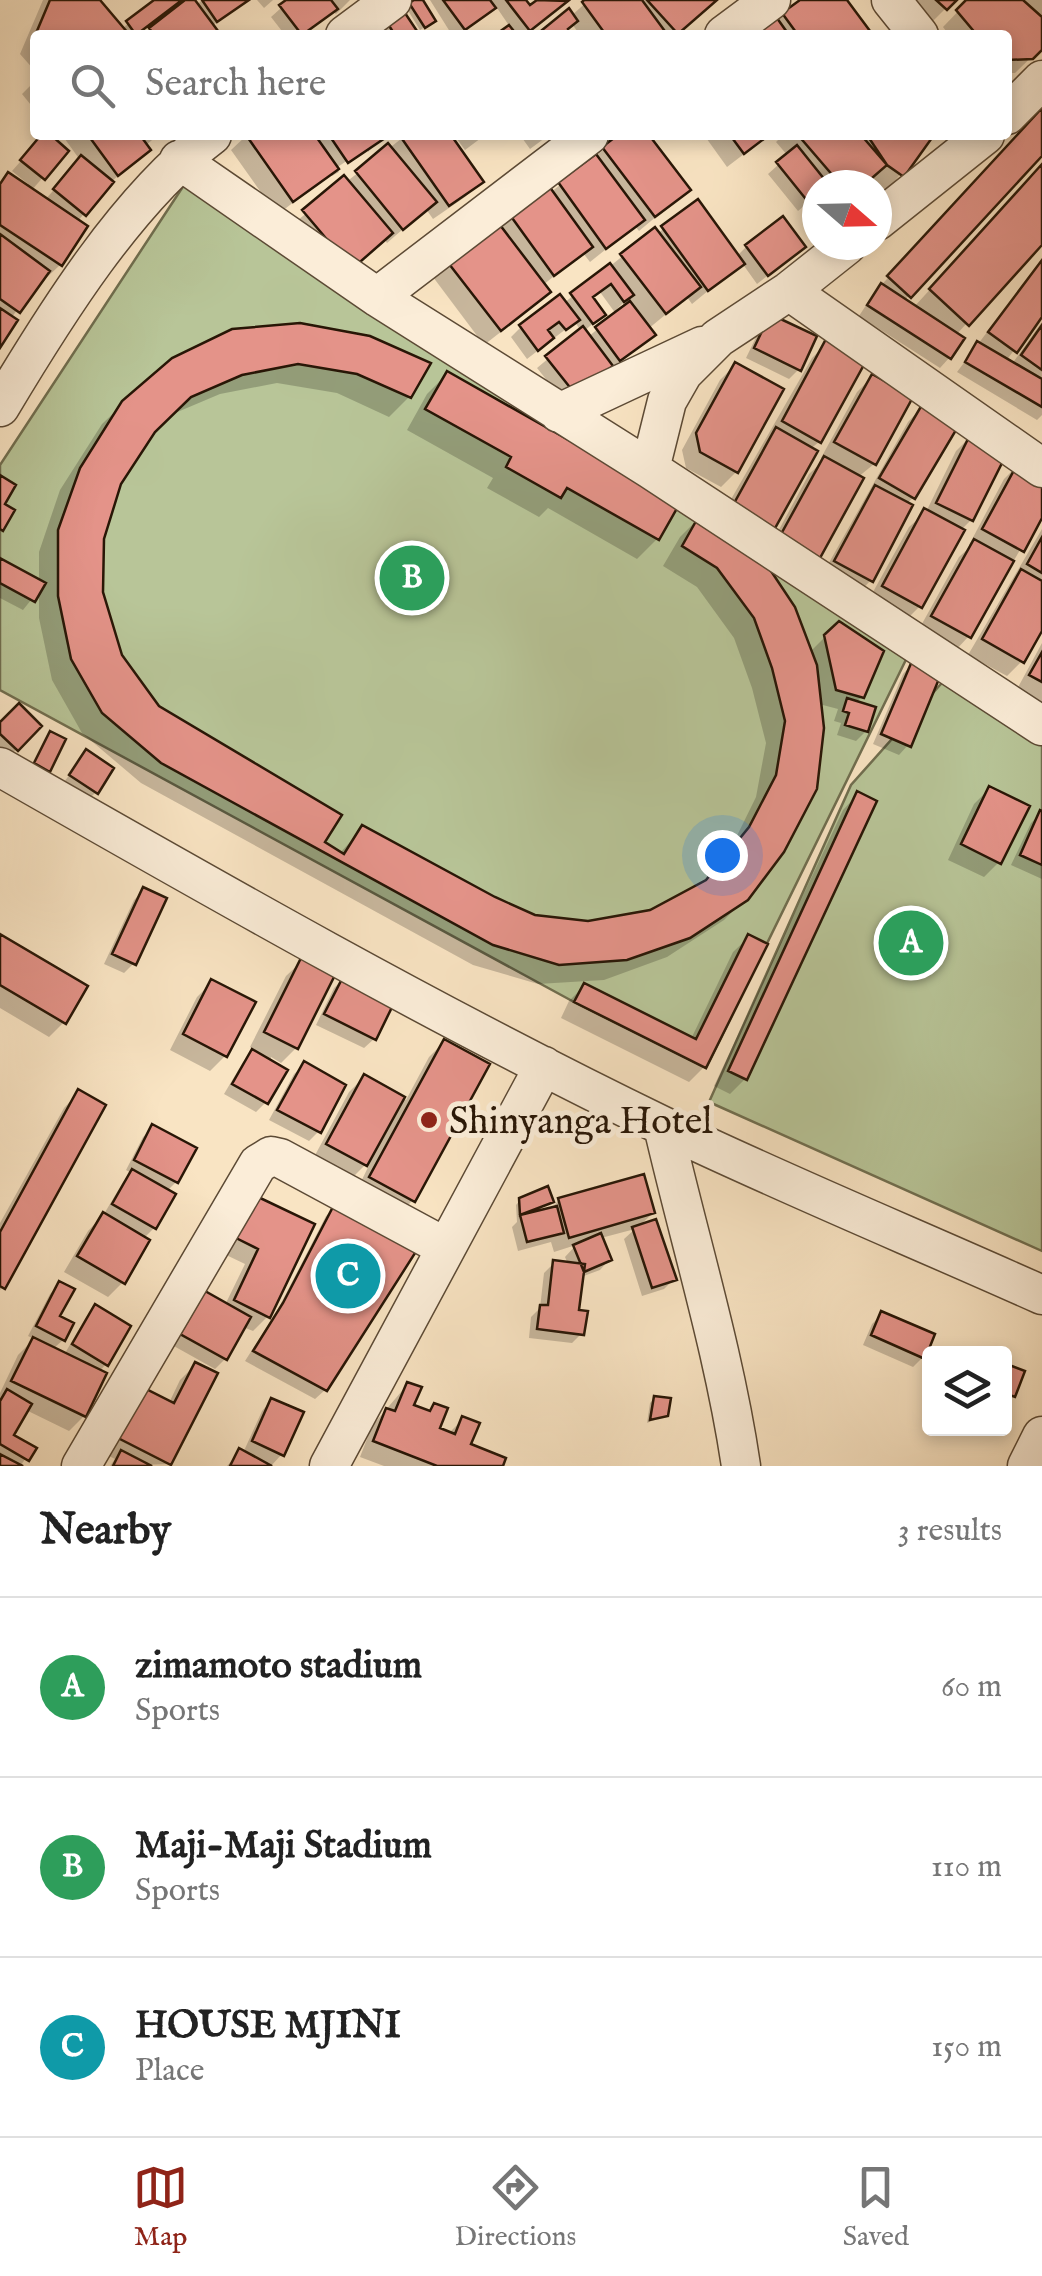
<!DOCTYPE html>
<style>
:root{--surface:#fff;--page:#f6f6f6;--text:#222;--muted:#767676;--line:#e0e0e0;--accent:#8f2418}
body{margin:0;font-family:"IM FELL English",serif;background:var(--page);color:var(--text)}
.controls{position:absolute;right:30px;bottom:30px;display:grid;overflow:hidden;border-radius:10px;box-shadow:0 5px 15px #0003}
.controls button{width:90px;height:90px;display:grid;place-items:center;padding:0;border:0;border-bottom:2px solid var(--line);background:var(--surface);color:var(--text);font:50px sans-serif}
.compass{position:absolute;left:802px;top:170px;width:90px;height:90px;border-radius:50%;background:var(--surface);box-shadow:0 5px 15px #0003;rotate:110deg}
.you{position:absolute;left:722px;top:855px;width:35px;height:35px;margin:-25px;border:8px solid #fff;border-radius:50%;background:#1a73e8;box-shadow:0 0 0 15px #1a73e833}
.badge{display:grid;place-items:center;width:65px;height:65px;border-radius:50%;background:var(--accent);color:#fff;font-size:32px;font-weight:700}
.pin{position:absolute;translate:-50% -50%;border:5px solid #fff;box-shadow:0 2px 10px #0006}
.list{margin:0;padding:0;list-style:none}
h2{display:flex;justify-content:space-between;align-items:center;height:130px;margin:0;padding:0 40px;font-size:42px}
h2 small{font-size:32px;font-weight:400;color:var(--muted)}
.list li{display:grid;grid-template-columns:65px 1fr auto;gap:30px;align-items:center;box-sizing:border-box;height:180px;padding:0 40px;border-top:2px solid var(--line)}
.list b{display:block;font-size:38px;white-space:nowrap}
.list p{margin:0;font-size:32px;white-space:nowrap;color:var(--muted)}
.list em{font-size:32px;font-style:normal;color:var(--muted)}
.icon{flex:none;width:55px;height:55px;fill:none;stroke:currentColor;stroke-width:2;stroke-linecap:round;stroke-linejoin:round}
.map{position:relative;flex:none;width:1042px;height:1466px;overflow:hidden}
.search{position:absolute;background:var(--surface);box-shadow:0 5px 15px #0003;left:30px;right:30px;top:30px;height:110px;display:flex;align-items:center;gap:25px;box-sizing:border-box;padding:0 35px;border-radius:10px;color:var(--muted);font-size:38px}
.sheet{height:670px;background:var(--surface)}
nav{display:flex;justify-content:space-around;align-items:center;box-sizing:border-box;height:140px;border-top:2px solid var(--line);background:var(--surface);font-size:28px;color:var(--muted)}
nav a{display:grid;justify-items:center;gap:5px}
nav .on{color:var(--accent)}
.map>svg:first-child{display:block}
</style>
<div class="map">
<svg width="1042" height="1466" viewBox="0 0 1042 1466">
<rect width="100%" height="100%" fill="#f9e4c3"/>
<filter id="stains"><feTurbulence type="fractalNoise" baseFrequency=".002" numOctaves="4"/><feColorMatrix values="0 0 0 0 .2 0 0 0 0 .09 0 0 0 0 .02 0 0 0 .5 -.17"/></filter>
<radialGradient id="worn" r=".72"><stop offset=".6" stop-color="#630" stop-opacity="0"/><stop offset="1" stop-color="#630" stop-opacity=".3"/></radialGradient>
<path fill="#b8c598" stroke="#706e4f" stroke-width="2.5" d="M 186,182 L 920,631 L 706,1068 L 574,1002 L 0,690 L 0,465 Z
M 956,667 L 1042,721 L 1042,1251 L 709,1102 L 851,785 Z"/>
<path fill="#0003" fill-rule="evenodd" d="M 43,0 L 96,0 L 122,29 L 155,0 L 182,0 L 178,5 L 180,7 L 189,0 L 196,6 L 202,0 L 246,0 L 212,26 L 218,35 L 145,35 L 158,22 L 155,20 L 135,35 L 35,35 L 35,71 L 20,54 Z
M 257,0 L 273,0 L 264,8 Z
M 290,0 L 350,0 L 336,14 L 332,11 L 303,35 L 285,35 L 271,17 Z
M 420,0 L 428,25 L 420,30 L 407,9 Z
M 430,0 L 523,0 L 529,9 L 537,3 L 534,0 L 565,1 L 524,35 L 499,35 L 510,27 L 495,5 L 458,35 L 452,35 Z
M 589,0 L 717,0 L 676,35 L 580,35 L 572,24 L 565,30 L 569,35 L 537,35 L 571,16 Z
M 804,0 L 844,0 L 870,35 L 743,35 L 776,22 Z
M 913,0 L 954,0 L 930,24 Z
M 969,0 L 1042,0 L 1042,47 L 1015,73 L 1007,73 L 1007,35 L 949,35 L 943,27 Z
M 387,23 L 414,35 L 389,35 L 383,27 Z
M 35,81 L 35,110 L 22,94 Z
M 1042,111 L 1042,152 L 904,301 L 914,307 L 1042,167 L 1042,241 L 956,335 L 949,358 L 940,368 L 859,316 L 874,293 Z
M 44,135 L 60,135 L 51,138 L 66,151 L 31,191 L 45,200 L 80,160 L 62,135 L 158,135 L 145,146 L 148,150 L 111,182 L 77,222 L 85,226 L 60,265 L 44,280 L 42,278 L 11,318 L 0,344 L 0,184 L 8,175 L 25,187 L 28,184 L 12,171 Z
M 247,135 L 380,135 L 381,138 L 368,152 L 368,147 L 336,168 L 339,172 L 332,176 L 330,174 L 277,215 L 231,150 Z
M 406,135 L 448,135 L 480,182 L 465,197 L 433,219 L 426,209 L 387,243 L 384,239 L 336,282 L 289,227 Z
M 454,135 L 485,135 L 465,150 Z
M 520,135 L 549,135 L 530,149 Z
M 622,135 L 646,135 L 688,190 L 639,231 L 635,226 L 590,262 L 583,253 L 543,285 L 548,292 L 533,307 L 484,345 L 433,277 L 511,217 L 550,193 Z
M 704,135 L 769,135 L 727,167 Z
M 783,135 L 931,135 L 887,191 L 870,178 L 862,185 L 817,185 L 817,195 L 798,211 L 768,174 L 788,156 L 776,142 Z
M 698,202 L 737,256 L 747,246 L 793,256 L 757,284 L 742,263 L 692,304 L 687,297 L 648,329 L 643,344 L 565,403 L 537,368 L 581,331 L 575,322 L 527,359 L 511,337 L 521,327 L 564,303 L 654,231 L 657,234 ZM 600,292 L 616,314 L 588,337 L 583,332 L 603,315 L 591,298 ZM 628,298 L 631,303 L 618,313 L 615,311 Z
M 1042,259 L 1042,312 L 1006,361 L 1012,364 L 1042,322 L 1042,415 L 1037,420 L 957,372 Z
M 300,326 L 409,397 L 389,417 L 337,393 L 277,383 L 220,394 L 168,416 L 152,432 L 119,483 L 101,538 L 100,592 L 119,656 L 157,708 L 339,854 L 363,828 L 534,918 L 588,923 L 651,912 L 702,886 L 730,850 L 756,797 L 766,743 L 752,688 L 734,638 L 697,587 L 663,566 L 680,537 L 700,517 L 810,652 L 826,636 L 862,697 L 855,703 L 866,731 L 856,741 L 837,735 L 841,723 L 834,721 L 838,709 L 819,704 L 746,898 L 724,920 L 667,957 L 604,980 L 538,984 L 473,965 L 141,783 L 82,733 L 52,680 L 39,618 L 39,590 L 23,610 L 0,598 L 0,561 L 39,582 L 39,552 L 60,490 L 102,424 L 124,403 Z
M 761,327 L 799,369 L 789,379 L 746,358 Z
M 827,343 L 819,442 L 718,522 L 812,358 Z
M 735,365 L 736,472 L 721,487 L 686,468 L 682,450 L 720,380 Z
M 447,374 L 657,539 L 637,559 L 548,508 L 539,517 L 487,488 L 493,478 L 407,430 L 427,394 Z
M 872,377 L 874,464 L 767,552 L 809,474 L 824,460 L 821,458 L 857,392 Z
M 923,406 L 913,498 L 906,504 L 871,580 L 856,596 L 821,577 L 908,422 Z
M 971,436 L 971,520 L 960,531 L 920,606 L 905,621 L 868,601 L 909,527 L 926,512 L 956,451 Z
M 1019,464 L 1042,513 L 969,636 L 954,652 L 918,631 L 959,557 L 971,546 L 969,545 L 1004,479 Z
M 1042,529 L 1042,626 L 1022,661 L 1007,676 L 968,655 Z
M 1042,643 L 1042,705 L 1016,691 Z
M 912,664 L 908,745 L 899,755 L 873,744 L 903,674 Z
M 0,725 L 39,726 L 7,759 L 0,753 Z
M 86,753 L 96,792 L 86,802 L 61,786 Z
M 989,789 L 999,862 L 984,877 L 948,860 L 974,804 Z
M 858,794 L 745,1079 L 730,1094 L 714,1086 L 843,810 Z
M 1041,813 L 1042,814 L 1042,879 L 1011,865 L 1031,823 Z
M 144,890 L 134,963 L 124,973 L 104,964 L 134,900 Z
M 0,937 L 64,1022 L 49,1037 L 0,1008 Z
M 749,937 L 704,1067 L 689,1082 L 561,1018 L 569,1001 L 584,986 L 691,1039 L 733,952 Z
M 302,961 L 296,1048 L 281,1063 L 271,1057 L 266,1102 L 256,1112 L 224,1094 L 243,1062 L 255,1050 L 250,1047 L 286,976 Z
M 344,978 L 374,1039 L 364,1048 L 316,1025 L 334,988 Z
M 212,982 L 225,1056 L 210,1071 L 170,1050 L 197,997 Z
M 444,1042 L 413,1200 L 398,1215 L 356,1192 L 373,1157 L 350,1180 L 313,1159 L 349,1092 L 364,1077 L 406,1100 L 429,1057 Z
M 304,1065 L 319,1131 L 309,1141 L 269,1120 L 294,1074 Z
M 79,1092 L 3,1287 L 0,1290 L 0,1223 L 64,1108 Z
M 153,1128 L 176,1182 L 166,1192 L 154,1228 L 143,1239 L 123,1282 L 108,1297 L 64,1272 L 88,1231 L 104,1214 L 123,1182 L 131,1173 L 126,1170 L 143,1137 Z
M 256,1199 L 268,1316 L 253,1331 L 243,1327 L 225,1359 L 215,1369 L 172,1345 L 205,1294 L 225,1305 L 245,1264 L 222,1253 Z
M 520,1200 L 551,1201 L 531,1212 L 532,1215 L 549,1211 L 559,1200 L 653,1213 L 636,1229 L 674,1279 L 664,1289 L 642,1296 L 624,1239 L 635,1229 L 601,1238 L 609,1260 L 600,1270 L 581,1277 L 577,1312 L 582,1333 L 572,1343 L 529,1338 L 531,1317 L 540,1308 L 544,1273 L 554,1263 L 568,1264 L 565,1257 L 576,1245 L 554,1252 L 551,1242 L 518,1251 L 512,1227 L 517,1222 L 516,1205 Z
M 336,1206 L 325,1390 L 315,1399 L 245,1361 L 277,1311 L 326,1216 Z
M 59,1284 L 57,1317 L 63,1340 L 53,1349 L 64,1355 L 86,1317 L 95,1307 L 106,1364 L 99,1372 L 84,1416 L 69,1431 L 26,1410 L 10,1436 L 33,1449 L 20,1466 L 0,1466 L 0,1393 L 18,1355 L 34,1339 L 28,1336 L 50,1294 Z
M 882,1314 L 923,1357 L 913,1367 L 863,1345 L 872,1324 Z
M 195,1365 L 169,1464 L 110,1466 L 115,1459 L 105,1454 L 130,1406 L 169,1403 L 180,1380 Z
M 407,1385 L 411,1407 L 427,1413 L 434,1406 L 437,1430 L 448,1434 L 463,1419 L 468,1445 L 500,1466 L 384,1466 L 360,1457 L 372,1426 Z
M 654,1399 L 666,1415 L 647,1423 L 650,1403 Z
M 271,1401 L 282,1454 L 271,1466 L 227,1466 L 240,1451 L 243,1453 L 262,1411 Z"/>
<path fill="#e49389" stroke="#281606" stroke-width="2.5" d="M 50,0 L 100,0 L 128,33 L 35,35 L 35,39 L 34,38 Z
M 154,0 L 182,0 L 136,35 L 126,21 Z
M 185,0 L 195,0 L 221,35 L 154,35 L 149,28 Z
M 202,0 L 249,0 L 217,22 Z
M 286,0 L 331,0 L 338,9 L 302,35 L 279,5 Z
M 414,0 L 423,0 L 436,21 L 425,28 L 409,3 Z
M 443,0 L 490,0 L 496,8 L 465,30 Z
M 506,0 L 526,0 L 530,5 L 537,0 L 568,1 L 530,31 Z
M 584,0 L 642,0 L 667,34 L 606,35 L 582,2 Z
M 647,0 L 717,0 L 678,34 Z
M 800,0 L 847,0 L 873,35 L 798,35 L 782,13 Z
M 936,0 L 957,0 L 947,10 Z
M 966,0 L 1023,0 L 1042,17 L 1042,50 L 1033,59 L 1007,60 L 1007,35 L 977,35 L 956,10 Z
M 569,8 L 578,21 L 568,29 L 572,35 L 536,35 Z
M 403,10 L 419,34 L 417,35 L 395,35 L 386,21 Z
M 772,11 L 789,35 L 739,35 Z
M 509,25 L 517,35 L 495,35 Z
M 1042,108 L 1042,156 L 911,298 L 887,276 Z
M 41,135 L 51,135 L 69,151 L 45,180 L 20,160 Z
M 88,135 L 140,135 L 151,150 L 118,176 Z
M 246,135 L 315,135 L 339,169 L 293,202 Z
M 329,135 L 382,135 L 385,138 L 348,163 Z
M 451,135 L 484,182 L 449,206 L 400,136 Z
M 618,135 L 649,135 L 691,190 L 655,217 L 602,147 Z
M 730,135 L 769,135 L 744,154 Z
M 798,135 L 861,135 L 887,165 L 864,185 L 841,185 Z
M 867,135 L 934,135 L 904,177 L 887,165 Z
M 388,143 L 437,202 L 403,230 L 355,171 Z
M 797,145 L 829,185 L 817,185 L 817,196 L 809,203 L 776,162 Z
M 596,154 L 645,220 L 606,249 L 558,182 Z
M 81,155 L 114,182 L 86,216 L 53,189 Z
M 1042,164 L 1042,245 L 969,326 L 929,289 Z
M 8,172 L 88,226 L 62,266 L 0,225 L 0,184 Z
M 344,175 L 393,233 L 352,269 L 302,210 Z
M 549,186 L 593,247 L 554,276 L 510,215 Z
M 698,199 L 745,264 L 708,291 L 661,226 Z
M 783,216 L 806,247 L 768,276 L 745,245 Z
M 497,221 L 551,292 L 501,331 L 446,260 Z
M 655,227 L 701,287 L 666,314 L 620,254 Z
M 0,234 L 50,271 L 20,313 L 0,299 Z
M 1042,260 L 1042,317 L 1017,353 L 988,332 Z
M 610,263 L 634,295 L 624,302 L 611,284 L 593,297 L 606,315 L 593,324 L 570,293 Z
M 881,283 L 965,338 L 951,359 L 867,305 Z
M 560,294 L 580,320 L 566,330 L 559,322 L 548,330 L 554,338 L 538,351 L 519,325 Z
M 630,301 L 656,335 L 620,361 L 595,327 Z
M 0,308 L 18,320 L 0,348 Z
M 770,314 L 817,336 L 801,371 L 754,348 Z
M 300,323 L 370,336 L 431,363 L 411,398 L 357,374 L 298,364 L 242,375 L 191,397 L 155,432 L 121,484 L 104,539 L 103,592 L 122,655 L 159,706 L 342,815 L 325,842 L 344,854 L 362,825 L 495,897 L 535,915 L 588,921 L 650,910 L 706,880 L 749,827 L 776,775 L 785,721 L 772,668 L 754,618 L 717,568 L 682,546 L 700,514 L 765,562 L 795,607 L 817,665 L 824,728 L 817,789 L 784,852 L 748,900 L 690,938 L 627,960 L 559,965 L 493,945 L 161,763 L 102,713 L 71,659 L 58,596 L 58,530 L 80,468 L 122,401 L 172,358 L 232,329 Z
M 1042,325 L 1042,370 L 1021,355 Z
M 583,326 L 613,366 L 576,395 L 545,356 Z
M 826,339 L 866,361 L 821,443 L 782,421 Z
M 977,341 L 1042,379 L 1042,407 L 965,362 Z
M 735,362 L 784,389 L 738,473 L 700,452 L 696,433 Z
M 447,371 L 680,503 L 659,540 L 567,488 L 561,498 L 506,467 L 511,457 L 425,409 Z
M 872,374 L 913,397 L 876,465 L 834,442 Z
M 923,403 L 959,425 L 915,499 L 879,478 Z
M 776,427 L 818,451 L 774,530 L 732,507 Z
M 971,433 L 1008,451 L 973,521 L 936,503 Z
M 824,456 L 864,478 L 820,558 L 780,536 Z
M 1019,461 L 1042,473 L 1042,518 L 1024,552 L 982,529 Z
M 0,475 L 16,485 L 5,504 L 15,510 L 3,531 L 0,529 Z
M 875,485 L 913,505 L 873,582 L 834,561 Z
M 924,508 L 965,530 L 922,608 L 882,586 Z
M 1042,537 L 1042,573 L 1027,564 Z
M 974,539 L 1014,561 L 971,638 L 931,616 Z
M 0,558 L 46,583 L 35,602 L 0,583 Z
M 1021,569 L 1042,581 L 1042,631 L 1024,663 L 982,639 Z
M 839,621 L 884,651 L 864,698 L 836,690 L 824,635 Z
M 1042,652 L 1042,682 L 1029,675 Z
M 912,661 L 941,674 L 911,747 L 881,734 Z
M 847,698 L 876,707 L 868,732 L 845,725 L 849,713 L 843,711 Z
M 19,703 L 42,726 L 18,751 L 0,734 L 0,722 Z
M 50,731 L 66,739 L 50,772 L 34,763 Z
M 86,749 L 114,768 L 98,794 L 69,775 Z
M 989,786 L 1030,806 L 1001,864 L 961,844 Z
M 857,791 L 877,801 L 747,1080 L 728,1071 Z
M 1040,810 L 1042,811 L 1042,865 L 1020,855 Z
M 143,887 L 167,898 L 136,965 L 112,954 Z
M 0,934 L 88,986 L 66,1024 L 0,985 Z
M 748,934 L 768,944 L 706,1068 L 574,1002 L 584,983 L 696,1039 Z
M 301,958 L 335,975 L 298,1049 L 264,1032 Z
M 344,975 L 395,1001 L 376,1040 L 324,1014 Z
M 211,979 L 256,1002 L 227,1057 L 183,1034 Z
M 444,1039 L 490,1064 L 415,1202 L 369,1177 Z
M 252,1049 L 288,1070 L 268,1104 L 232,1084 Z
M 304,1061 L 346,1085 L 321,1133 L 277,1110 Z
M 364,1074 L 405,1097 L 367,1166 L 326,1144 Z
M 78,1089 L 106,1105 L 5,1289 L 0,1286 L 0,1232 Z
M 152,1124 L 197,1148 L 178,1183 L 134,1160 Z
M 132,1169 L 176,1194 L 156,1229 L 112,1204 Z
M 644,1174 L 655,1213 L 569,1238 L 558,1198 Z
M 548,1186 L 554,1202 L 520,1215 L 519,1198 Z
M 256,1196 L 315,1224 L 270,1318 L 234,1300 L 258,1249 L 236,1238 Z
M 335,1203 L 417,1250 L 327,1391 L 253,1351 L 283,1303 Z
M 557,1206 L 564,1233 L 527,1242 L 520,1215 Z
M 103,1212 L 150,1240 L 125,1284 L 77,1256 Z
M 656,1219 L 677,1280 L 652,1288 L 632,1227 Z
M 601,1233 L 612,1260 L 584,1272 L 573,1245 Z
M 553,1260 L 585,1264 L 579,1310 L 588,1311 L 584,1335 L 537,1329 L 540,1305 L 548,1305 Z
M 59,1281 L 75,1289 L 60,1316 L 74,1323 L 65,1341 L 36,1326 Z
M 205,1291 L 251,1317 L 227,1360 L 180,1334 Z
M 95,1304 L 131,1326 L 108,1366 L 72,1344 Z
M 881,1311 L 935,1334 L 925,1359 L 871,1335 Z
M 33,1337 L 107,1373 L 86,1417 L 11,1381 Z
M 195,1362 L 218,1373 L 171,1465 L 118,1438 L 144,1388 L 174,1403 Z
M 1004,1363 L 1025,1371 L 1015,1397 L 1004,1393 Z
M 407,1382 L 422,1387 L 414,1405 L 430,1411 L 434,1403 L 448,1408 L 440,1428 L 455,1434 L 462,1416 L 480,1423 L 471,1444 L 506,1458 L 503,1466 L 437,1466 L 373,1441 L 386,1408 L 395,1411 Z
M 7,1389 L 32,1404 L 14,1435 L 37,1448 L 29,1461 L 0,1444 L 0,1401 Z
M 654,1396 L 671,1398 L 668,1416 L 650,1420 Z
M 271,1398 L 304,1412 L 284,1456 L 252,1441 Z
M 239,1448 L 272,1466 L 230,1466 Z
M 121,1450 L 152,1466 L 113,1466 Z
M 0,1454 L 23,1466 L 0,1466 Z"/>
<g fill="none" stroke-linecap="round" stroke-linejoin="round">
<defs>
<path id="minor" d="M 891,0 L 919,35
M 345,35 L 392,0
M 724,35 L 771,0
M 1007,115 L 1042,80
M 179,160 L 377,297 L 650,469 L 1042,726
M 877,221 L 985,135
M 789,291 L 1042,468
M 377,297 L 589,135
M 0,407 C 55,315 127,199 212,135
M 559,413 L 702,346
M 650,469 L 667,401 L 683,373 L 718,338 L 789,291 L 847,245
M 0,767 C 217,891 436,1016 661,1125 C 786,1185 915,1238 1042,1295
M 663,1126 C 689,1239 724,1351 741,1466
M 81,1466 L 258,1164 L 271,1156 L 280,1158 L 445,1247
M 329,1466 L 544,1066
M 1027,1466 L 1042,1436"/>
</defs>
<use href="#minor" stroke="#5c4a35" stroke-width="41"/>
<use href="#minor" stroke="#fbedd8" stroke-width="38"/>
</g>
<circle fill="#8f2418" stroke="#fbedd8" stroke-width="4" cx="429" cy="1120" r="10"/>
<g text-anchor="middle" stroke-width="10" stroke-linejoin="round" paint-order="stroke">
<g font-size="38" fill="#281606" stroke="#fbedd8" text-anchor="start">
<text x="449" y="1133">Shinyanga Hotel</text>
</g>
</g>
<rect width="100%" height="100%" filter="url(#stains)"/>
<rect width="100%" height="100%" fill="url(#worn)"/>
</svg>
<div class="controls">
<button><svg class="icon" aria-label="layers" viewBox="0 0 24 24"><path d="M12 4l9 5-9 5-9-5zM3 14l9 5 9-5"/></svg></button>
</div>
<svg class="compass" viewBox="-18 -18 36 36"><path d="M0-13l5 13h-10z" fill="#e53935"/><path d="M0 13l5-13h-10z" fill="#767676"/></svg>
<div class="you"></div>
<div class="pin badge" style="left:911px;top:943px;background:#2e9e5b">A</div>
<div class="pin badge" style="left:412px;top:578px;background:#2e9e5b">B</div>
<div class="pin badge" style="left:348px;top:1276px;background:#0f9aa8">C</div>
<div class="search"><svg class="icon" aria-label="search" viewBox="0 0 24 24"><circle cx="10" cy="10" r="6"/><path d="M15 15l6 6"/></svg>Search here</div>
</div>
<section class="sheet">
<h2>Nearby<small>3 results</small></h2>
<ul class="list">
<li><span class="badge" style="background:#2e9e5b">A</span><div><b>zimamoto stadium</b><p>Sports</p></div><em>60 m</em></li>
<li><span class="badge" style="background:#2e9e5b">B</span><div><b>Maji-Maji Stadium</b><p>Sports</p></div><em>110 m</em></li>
<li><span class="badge" style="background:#0f9aa8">C</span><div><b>HOUSE MJINI</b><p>Place</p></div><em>150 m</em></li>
</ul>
</section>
<nav>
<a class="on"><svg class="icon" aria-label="map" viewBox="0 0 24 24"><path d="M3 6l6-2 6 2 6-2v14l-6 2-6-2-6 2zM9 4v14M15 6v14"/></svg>Map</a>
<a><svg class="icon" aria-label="directions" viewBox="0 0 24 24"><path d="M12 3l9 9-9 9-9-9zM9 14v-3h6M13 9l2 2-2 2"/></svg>Directions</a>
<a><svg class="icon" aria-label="saved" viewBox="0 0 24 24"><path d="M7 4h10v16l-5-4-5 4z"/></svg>Saved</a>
</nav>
